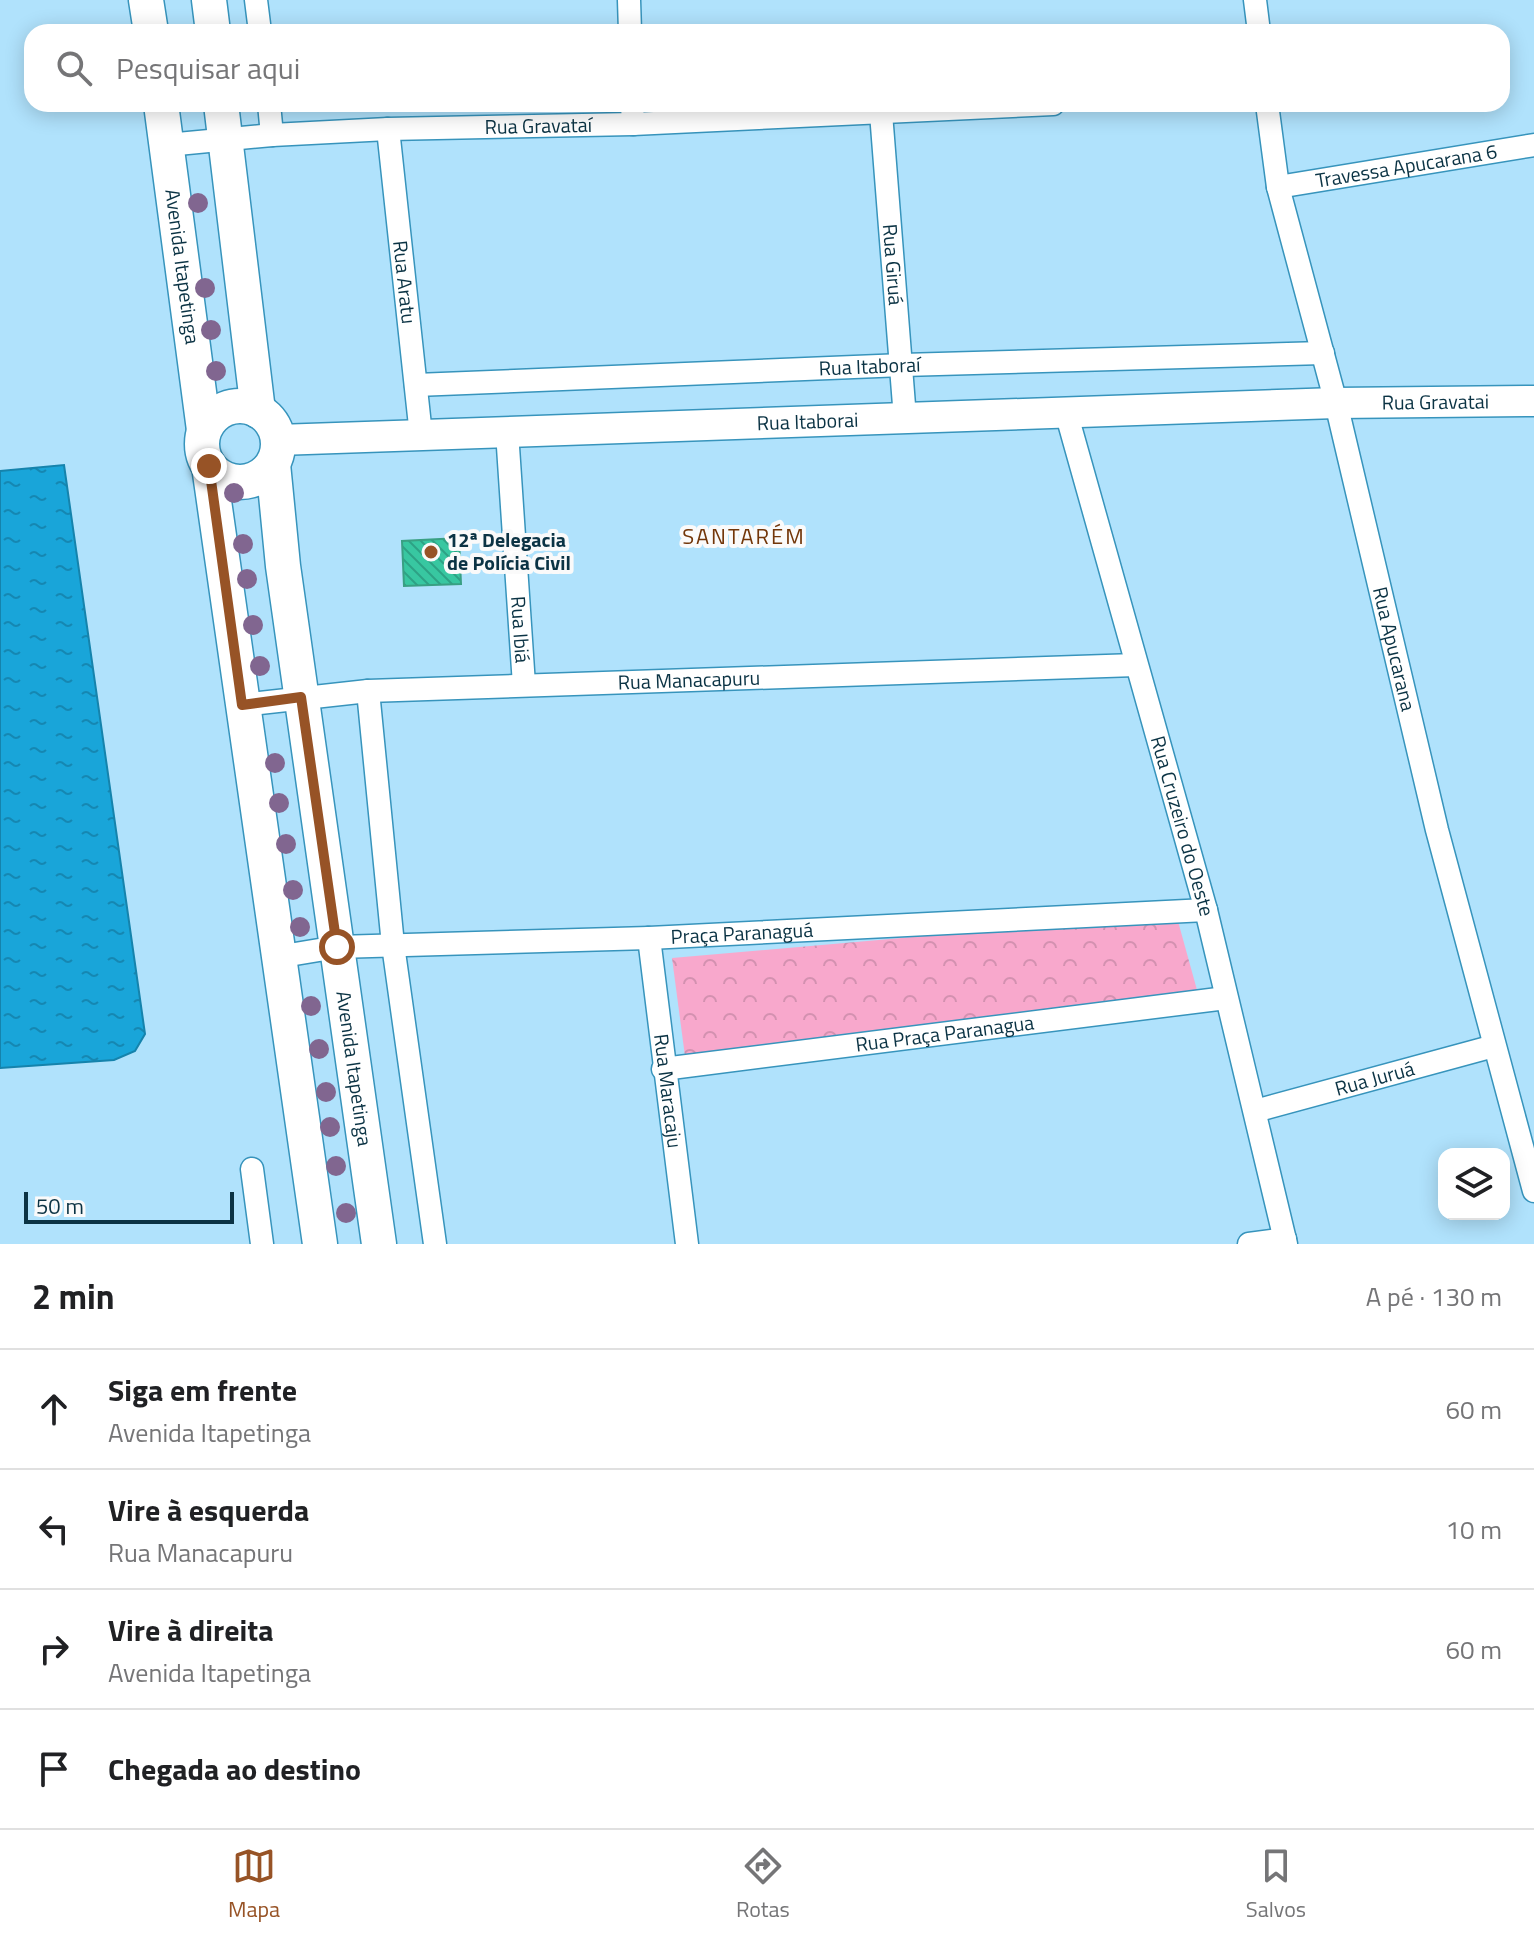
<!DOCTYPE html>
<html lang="pt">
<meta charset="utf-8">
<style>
:root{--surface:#fff;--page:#f2f2f2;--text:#202124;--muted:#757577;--line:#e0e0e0;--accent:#975326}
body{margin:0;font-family:"Titillium Web",sans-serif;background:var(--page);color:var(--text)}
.controls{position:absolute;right:24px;bottom:24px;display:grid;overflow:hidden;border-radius:16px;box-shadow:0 4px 20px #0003}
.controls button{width:72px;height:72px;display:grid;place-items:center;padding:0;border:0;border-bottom:2px solid var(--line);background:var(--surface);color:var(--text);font:40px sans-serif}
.scale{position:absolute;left:24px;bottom:20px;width:210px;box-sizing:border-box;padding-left:8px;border:4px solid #0b3344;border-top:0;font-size:22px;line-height:28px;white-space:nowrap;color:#0b3344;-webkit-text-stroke:6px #fafafa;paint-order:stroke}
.stop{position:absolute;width:24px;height:24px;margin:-18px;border:6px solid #975326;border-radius:50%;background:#fff}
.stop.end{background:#975326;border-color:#fff;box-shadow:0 2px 8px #0008}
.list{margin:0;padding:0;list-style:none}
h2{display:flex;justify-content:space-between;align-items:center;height:104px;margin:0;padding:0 32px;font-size:34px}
h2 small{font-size:26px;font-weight:400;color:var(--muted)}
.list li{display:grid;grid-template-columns:52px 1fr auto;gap:24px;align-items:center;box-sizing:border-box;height:120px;padding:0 32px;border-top:2px solid var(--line)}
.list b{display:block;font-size:30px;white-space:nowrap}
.list p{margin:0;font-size:26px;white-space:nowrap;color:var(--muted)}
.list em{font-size:26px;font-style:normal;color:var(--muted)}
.icon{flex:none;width:44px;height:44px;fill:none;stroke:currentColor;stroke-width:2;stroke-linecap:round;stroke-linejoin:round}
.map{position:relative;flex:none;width:1534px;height:1244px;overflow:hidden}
.search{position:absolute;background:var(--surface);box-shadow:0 4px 20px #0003;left:24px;right:24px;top:24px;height:88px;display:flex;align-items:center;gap:20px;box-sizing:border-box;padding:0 28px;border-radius:24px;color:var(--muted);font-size:30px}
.sheet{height:584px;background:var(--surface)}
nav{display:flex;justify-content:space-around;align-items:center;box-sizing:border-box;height:112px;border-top:2px solid var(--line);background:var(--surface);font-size:22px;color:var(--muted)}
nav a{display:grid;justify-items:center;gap:4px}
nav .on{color:var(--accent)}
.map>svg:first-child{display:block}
</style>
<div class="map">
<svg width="1534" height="1244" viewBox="0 0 1534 1244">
<defs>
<pattern id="park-crowns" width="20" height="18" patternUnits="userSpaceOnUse" patternTransform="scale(2)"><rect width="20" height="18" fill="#f8a8cc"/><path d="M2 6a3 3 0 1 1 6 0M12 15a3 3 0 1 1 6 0" fill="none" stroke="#d391b0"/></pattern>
<pattern id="water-ripples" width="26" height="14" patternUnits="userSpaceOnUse" patternTransform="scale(2)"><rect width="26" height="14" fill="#19a5d9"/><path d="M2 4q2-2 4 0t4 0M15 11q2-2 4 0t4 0" fill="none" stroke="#1587b2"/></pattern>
<pattern id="building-back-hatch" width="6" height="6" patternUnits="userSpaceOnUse" patternTransform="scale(2)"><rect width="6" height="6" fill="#38c7a1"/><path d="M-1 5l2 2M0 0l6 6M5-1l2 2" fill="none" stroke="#2da285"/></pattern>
</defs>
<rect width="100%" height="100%" fill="#b0e2fc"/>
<path fill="url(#park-crowns)" d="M 1176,914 L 1197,990 L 686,1064 L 672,958 Z"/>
<path fill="url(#water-ripples)" stroke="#1583ac" stroke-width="2" d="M 64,465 L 145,1034 L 135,1051 L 114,1060 L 0,1068 L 0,471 Z"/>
<path fill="url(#building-back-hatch)" stroke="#39a083" stroke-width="2" d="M 459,538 L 461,584 L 404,586 L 402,541 Z"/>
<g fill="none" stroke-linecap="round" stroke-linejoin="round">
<defs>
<g id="street">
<path d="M 256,0 L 260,32"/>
<path d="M 629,0 L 630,32"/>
<path d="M 1255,0 L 1259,32"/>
<path d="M 269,104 L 272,135"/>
<path d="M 632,104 L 633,124"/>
<path id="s1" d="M 1267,104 L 1278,187 L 1336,403 L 1437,830 L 1534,1191"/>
<path id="s2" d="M 881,113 L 905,418"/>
<path id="s3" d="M 388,129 L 421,435"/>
<path id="s4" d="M 167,145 L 272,135 L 388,129 L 633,124 L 1053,104"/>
<path id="s5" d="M 1278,187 L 1534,145"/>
<path id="s6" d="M 416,385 L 903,365 L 1323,353"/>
<path id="s7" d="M 1066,412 L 1206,910 L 1286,1244"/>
<path id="s8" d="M 507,432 L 524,685"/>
<path d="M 368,691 L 393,945 L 435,1244"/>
<path id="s9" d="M 242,705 L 368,691 L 1136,665"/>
<path id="s10" d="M 649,938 L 687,1244"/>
<path id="s11" d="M 277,957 L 337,947 L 649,938 L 1206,910"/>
<path id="s12" d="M 663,1069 L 1226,998"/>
<path id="s13" d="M 1255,1111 L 1494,1046"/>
<path d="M 252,1169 L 262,1244"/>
<path d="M 1249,1244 L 1285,1239"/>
</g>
<g id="secondary">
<path id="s14" d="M 278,440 L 1336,403 L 1534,401"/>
</g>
<g id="primary">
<path d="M 146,0 L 151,32"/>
<path d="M 209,0 L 213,32"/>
<path id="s15" d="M 161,104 L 204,430"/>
<path d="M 221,104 L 258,411"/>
<circle cx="240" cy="444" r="38"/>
<path id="s16" d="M 273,464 L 283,566 L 379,1244"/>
<path d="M 209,466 L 320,1244"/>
</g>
</defs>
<use href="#street" stroke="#3794bc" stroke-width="25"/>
<use href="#secondary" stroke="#3794bc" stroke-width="33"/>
<use href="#primary" stroke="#3794bc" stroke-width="37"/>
<use href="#street" stroke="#fff" stroke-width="22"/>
<use href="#secondary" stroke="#fff" stroke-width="30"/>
<use href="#primary" stroke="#fff" stroke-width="34"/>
</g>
<g fill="#816690">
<circle cx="198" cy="203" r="10"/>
<circle cx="205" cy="288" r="10"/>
<circle cx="211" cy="330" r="10"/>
<circle cx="216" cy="371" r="10"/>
<circle cx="234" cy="493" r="10"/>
<circle cx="243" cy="544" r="10"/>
<circle cx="247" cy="579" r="10"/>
<circle cx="253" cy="625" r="10"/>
<circle cx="260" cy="666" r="10"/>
<circle cx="275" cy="763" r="10"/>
<circle cx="279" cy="803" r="10"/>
<circle cx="286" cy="844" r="10"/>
<circle cx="293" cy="890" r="10"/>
<circle cx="300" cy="927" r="10"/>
<circle cx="311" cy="1006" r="10"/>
<circle cx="319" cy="1049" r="10"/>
<circle cx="326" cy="1092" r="10"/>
<circle cx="330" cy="1127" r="10"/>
<circle cx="336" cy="1166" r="10"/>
<circle cx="346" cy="1213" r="10"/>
</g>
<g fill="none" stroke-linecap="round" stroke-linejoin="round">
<path stroke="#975326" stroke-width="10" d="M 209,466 L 242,705 L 301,697 L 337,947"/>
</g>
<circle fill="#975326" stroke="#fafafa" stroke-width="3" cx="431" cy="552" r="8"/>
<g text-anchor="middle" stroke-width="8" stroke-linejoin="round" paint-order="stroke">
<g font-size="20" fill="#0b3344" stroke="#fafafa">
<text dy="7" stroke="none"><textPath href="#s4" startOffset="372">Rua Gravataí</textPath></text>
<text dy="7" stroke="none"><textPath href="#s5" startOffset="130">Travessa Apucarana 6</textPath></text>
<text dy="7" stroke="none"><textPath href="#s2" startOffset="152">Rua Giruá</textPath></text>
<text dy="7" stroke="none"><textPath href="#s15" startOffset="164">Avenida Itapetinga</textPath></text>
<text dy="7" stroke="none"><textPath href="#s3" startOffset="154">Rua Aratu</textPath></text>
<text dy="7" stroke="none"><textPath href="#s6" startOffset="454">Rua Itaboraí</textPath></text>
<text dy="7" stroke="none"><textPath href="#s14" startOffset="1158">Rua Gravatai</textPath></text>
<text dy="7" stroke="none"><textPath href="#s14" startOffset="530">Rua Itaborai</textPath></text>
<text dy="7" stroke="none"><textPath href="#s8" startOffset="198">Rua Ibiá</textPath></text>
<text dy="7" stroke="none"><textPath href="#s1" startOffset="560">Rua Apucarana</textPath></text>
<text dy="7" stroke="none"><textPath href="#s9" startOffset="448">Rua Manacapuru</textPath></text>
<text dy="7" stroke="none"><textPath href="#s7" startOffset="430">Rua Cruzeiro do Oeste</textPath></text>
<text dy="7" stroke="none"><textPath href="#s11" startOffset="466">Praça Paranaguá</textPath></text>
<text dy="7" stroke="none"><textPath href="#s12" startOffset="284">Rua Praça Paranagua</textPath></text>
<text dy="7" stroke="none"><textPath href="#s16" startOffset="610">Avenida Itapetinga</textPath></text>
<text dy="7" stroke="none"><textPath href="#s13" startOffset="124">Rua Juruá</textPath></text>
<text dy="7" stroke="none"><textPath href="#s10" startOffset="154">Rua Maracaju</textPath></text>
</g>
<g font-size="20" font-weight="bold" fill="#0b3344" stroke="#fafafa" text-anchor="start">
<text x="447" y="547">12ª Delegacia<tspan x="447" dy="23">de Polícia Civil</tspan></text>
</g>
<g font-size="22" letter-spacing="2" fill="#723609" stroke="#fafafa">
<text x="744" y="544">SANTARÉM</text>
</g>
</g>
</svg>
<div class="controls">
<button><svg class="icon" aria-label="layers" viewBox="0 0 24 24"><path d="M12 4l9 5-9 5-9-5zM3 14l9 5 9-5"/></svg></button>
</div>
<div class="scale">50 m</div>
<div class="stop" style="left:337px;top:947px"></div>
<div class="stop end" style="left:209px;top:466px"></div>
<div class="search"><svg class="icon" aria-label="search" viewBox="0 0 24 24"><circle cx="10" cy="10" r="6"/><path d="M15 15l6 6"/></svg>Pesquisar aqui</div>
</div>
<section class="sheet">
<h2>2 min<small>A pé · 130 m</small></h2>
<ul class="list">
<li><svg class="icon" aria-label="ahead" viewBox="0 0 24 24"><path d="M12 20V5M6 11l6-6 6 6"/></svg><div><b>Siga em frente</b><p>Avenida Itapetinga</p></div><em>60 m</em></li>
<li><svg class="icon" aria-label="left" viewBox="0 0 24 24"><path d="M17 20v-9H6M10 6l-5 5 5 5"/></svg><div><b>Vire à esquerda</b><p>Rua Manacapuru</p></div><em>10 m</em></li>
<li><svg class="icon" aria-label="right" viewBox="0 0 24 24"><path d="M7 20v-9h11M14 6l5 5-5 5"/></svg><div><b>Vire à direita</b><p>Avenida Itapetinga</p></div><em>60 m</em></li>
<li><svg class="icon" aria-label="arrive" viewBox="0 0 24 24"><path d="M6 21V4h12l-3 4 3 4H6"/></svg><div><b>Chegada ao destino</b></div></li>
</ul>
</section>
<nav>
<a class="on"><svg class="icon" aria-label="map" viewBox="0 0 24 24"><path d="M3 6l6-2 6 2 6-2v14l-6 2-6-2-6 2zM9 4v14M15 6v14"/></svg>Mapa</a>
<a><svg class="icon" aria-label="directions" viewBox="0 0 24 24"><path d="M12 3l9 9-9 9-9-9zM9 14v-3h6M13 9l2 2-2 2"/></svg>Rotas</a>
<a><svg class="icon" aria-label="saved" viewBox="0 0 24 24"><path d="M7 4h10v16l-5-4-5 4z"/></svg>Salvos</a>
</nav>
